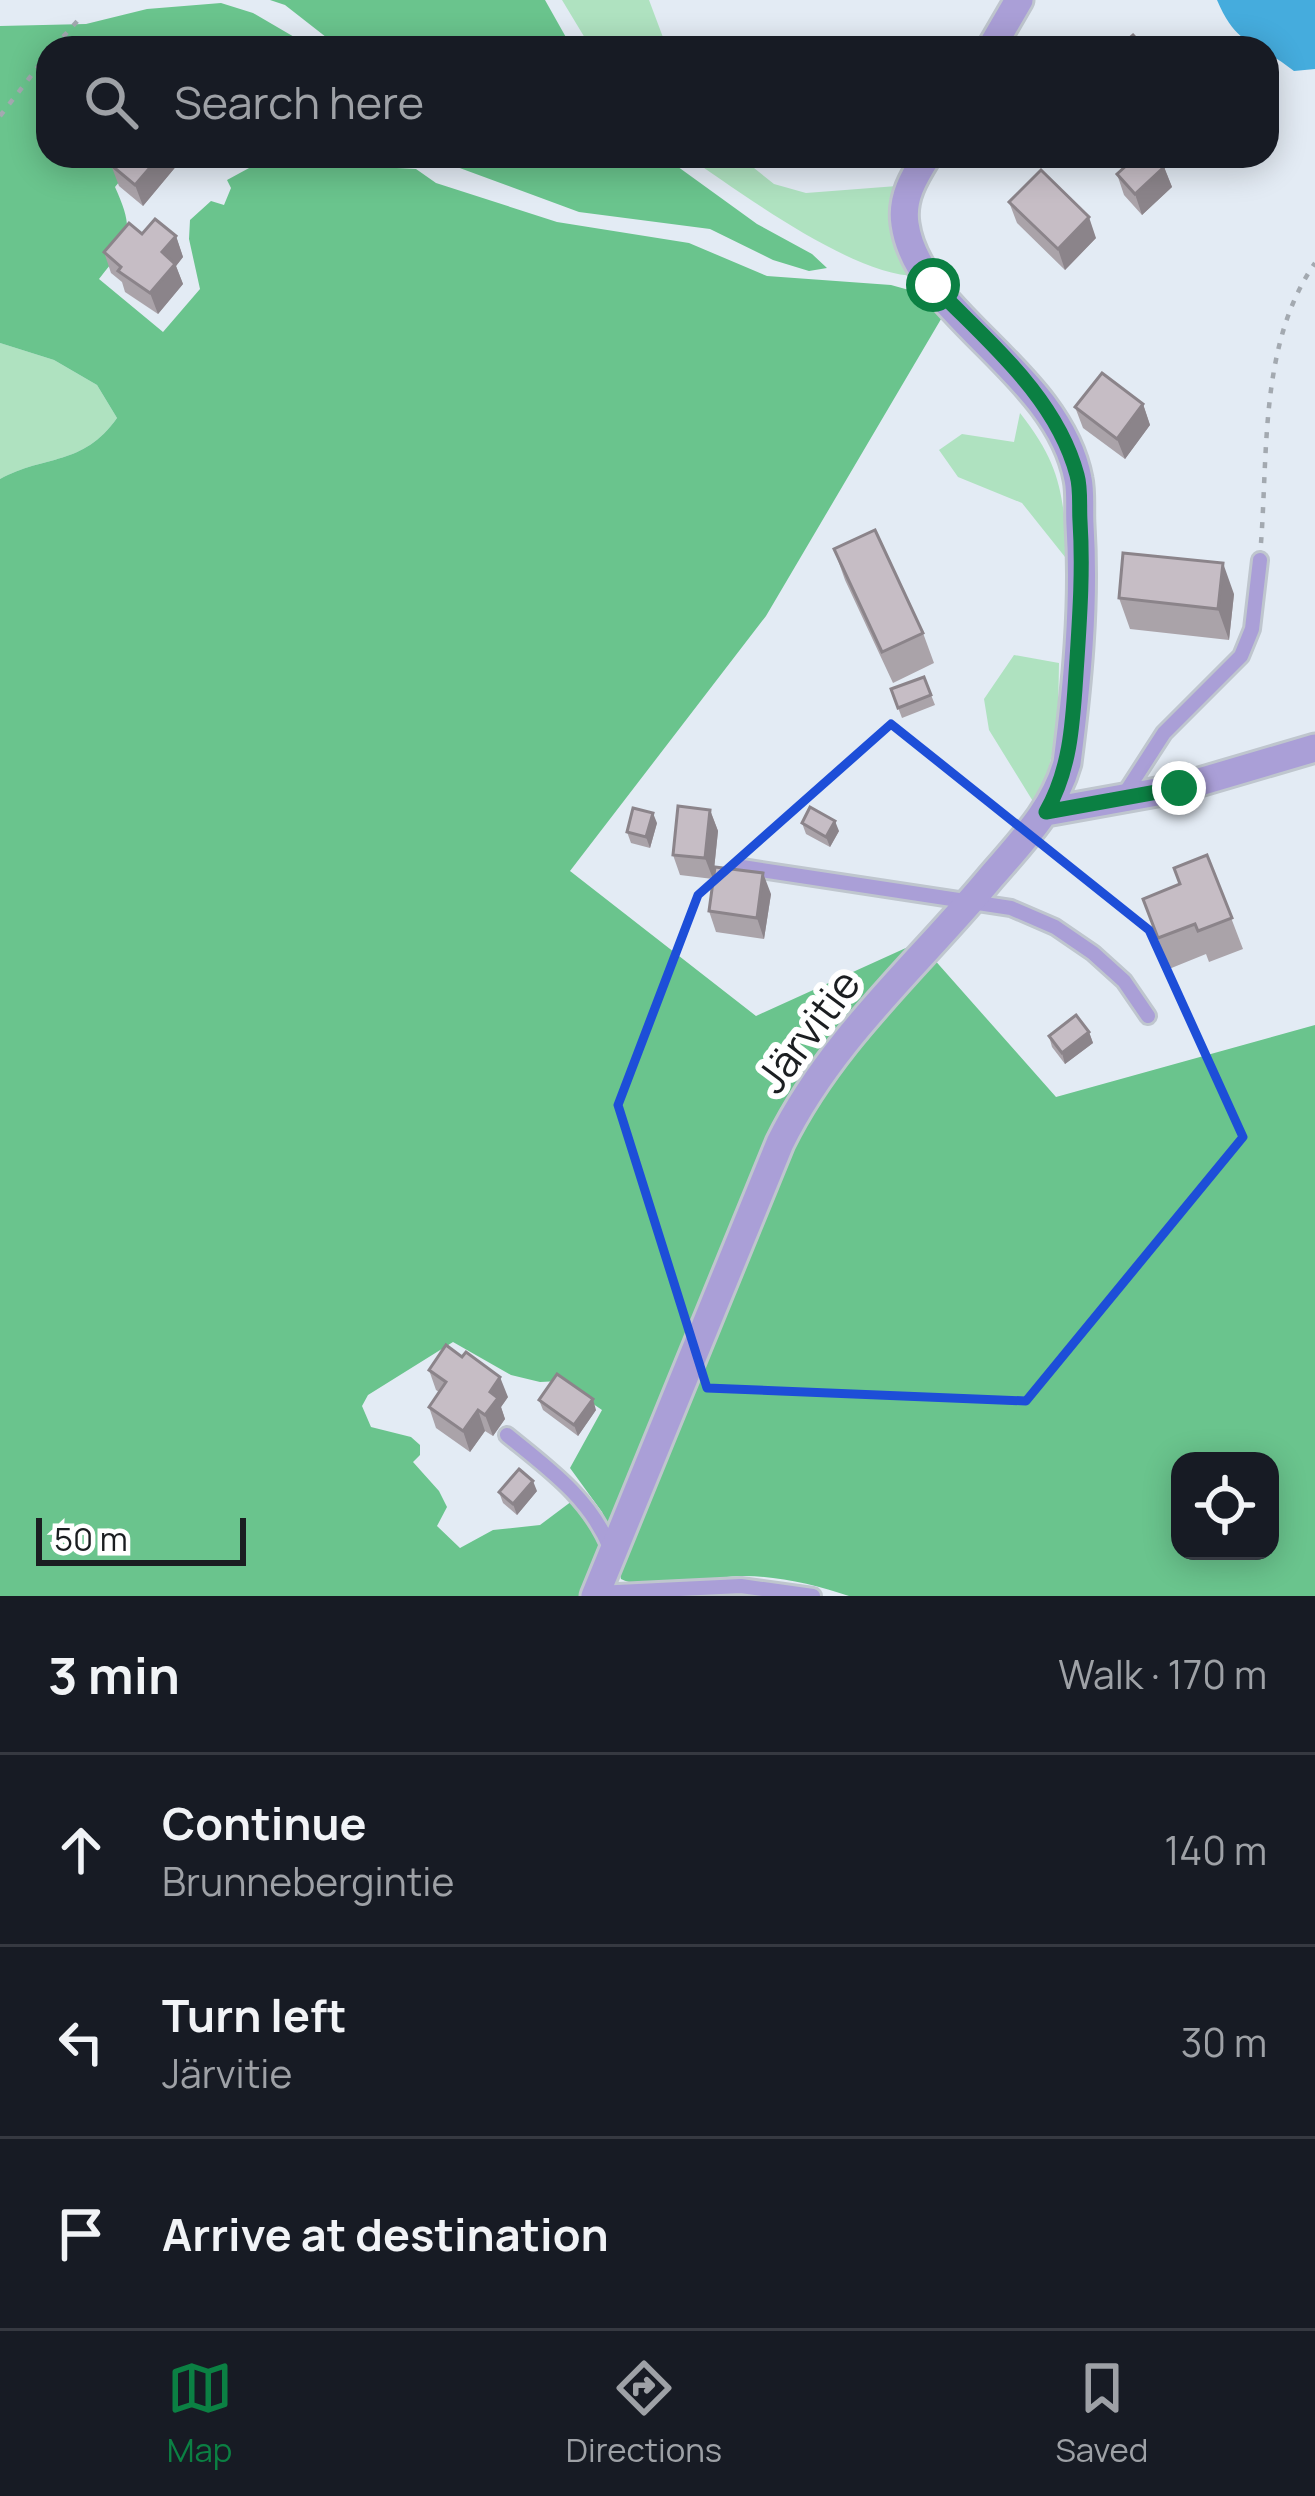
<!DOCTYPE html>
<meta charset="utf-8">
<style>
:root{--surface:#171b24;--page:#20242c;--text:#f1f3f6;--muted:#9ea1a6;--line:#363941;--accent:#0b8043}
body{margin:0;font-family:Manrope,sans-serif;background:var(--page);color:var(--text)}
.controls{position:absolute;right:36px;bottom:36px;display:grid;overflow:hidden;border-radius:24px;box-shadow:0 6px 30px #0003}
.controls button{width:108px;height:108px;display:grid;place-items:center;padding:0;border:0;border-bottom:3px solid var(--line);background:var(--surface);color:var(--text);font:60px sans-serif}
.scale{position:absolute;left:36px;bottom:30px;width:210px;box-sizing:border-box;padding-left:12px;border:6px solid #1b1e21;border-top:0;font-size:33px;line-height:42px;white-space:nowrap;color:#1b1e21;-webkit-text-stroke:9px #fff;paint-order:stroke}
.stop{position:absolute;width:36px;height:36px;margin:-27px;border:9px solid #0b8043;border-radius:50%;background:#fff}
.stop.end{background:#0b8043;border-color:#fff;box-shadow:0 3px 12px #0008}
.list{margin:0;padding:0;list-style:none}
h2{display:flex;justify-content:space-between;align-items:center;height:156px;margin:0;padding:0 48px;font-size:51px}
h2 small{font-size:39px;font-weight:400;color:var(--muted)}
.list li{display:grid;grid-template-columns:78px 1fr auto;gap:36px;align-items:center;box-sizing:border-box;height:192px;padding:0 48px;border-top:3px solid var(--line)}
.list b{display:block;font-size:45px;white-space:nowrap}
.list p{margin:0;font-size:39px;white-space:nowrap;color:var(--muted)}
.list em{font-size:39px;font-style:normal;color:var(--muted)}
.icon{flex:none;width:66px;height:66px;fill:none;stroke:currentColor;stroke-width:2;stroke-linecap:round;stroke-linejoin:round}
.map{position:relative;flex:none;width:1315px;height:1596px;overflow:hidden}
.search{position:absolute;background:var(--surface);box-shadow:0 6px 30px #0003;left:36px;right:36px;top:36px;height:132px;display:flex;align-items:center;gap:30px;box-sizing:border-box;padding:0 42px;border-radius:36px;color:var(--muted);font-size:45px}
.sheet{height:732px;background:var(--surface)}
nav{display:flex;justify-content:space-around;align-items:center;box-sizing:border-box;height:168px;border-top:3px solid var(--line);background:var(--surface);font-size:33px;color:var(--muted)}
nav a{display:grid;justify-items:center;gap:6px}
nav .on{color:var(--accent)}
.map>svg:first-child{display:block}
</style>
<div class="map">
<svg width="1315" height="1596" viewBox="0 0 1315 1596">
<rect width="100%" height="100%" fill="#e3ebf4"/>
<path fill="#afe2c0" d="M 562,0 L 649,0 L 667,48 L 591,48 Z
M 687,156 L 739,156 L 774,184 L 806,193 L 897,186 L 918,276 C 854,277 741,193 687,156 Z
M 0,343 L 54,360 L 97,385 L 117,418 C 82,467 46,454 0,479 Z
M 1020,413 C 1063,468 1062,494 1069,562 L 1022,503 L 958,477 L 939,450 L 962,434 L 1014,442 Z
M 1014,655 L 1059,663 C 1058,713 1059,758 1034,803 L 989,730 L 984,699 Z"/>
<path fill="#6ac48d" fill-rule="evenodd" d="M 270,0 L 545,0 L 572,48 L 340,48 L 285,5 Z
M 221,3 L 253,13 L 313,48 L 48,48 L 48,156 L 140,156 L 115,187 C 136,233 129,241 99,279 L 163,332 L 200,289 L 189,239 L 190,220 L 211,201 L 224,205 L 231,188 L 227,180 L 262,161 L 416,169 L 436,183 L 557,222 L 689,243 L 767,276 L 891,285 L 927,295 L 944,314 L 766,616 L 570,871 L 756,1016 L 919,942 L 812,1059 L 783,1108 L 613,1537 L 602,1512 L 570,1468 L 602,1410 L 560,1381 L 540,1382 L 511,1375 L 453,1342 L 368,1395 L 362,1406 L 371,1427 L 411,1437 L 420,1445 L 420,1455 L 413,1462 L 439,1491 L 447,1507 L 437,1526 L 460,1548 L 493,1530 L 540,1525 L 572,1501 L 593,1520 L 604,1548 L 581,1596 L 0,1596 L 0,479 C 46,454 82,467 117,418 L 97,385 L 54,360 L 0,343 L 0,26 L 86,24 L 147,9 Z
M 427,156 L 663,156 L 757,224 L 812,254 L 827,268 L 809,271 L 773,260 L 710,229 L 579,212 Z
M 932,957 L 1056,1097 L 1315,1025 L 1315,1596 L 849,1596 C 817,1585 778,1576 745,1576 C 707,1575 657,1596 621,1579 L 617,1562 L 815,1088 ZM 1180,1461 L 1270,1461 L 1270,1551 L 1180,1551 Z"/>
<path fill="#45acdd" d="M 1217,0 L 1315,0 L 1315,69 L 1294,71 C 1258,42 1237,48 1217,0 Z"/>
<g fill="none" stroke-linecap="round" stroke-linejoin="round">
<defs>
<path id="lane" d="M 1124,795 L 1164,733 L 1241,656 L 1252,629 L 1260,560
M 742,867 L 1011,908 L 1055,927 L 1093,953 L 1124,981 L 1148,1016
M 507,1435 C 549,1469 591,1499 611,1550
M 597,1593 L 741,1586 L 813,1596"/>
<path id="street" d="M 991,48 L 1019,0
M 1046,812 L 1179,788 L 1315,748
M 595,1596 L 780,1143 C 831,1039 918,965 991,877 C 1022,841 1054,809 1067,763 C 1077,685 1085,604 1080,525 C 1079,510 1081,493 1078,479 C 1058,372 917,314 905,224 C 901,198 914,177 927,156"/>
</defs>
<use href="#lane" stroke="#bfc6ce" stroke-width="20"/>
<use href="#street" stroke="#bfc6ce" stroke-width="33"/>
<path stroke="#a3a9b0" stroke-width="4.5" stroke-dasharray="6 9" stroke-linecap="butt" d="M 53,48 L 81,17
M 0,116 L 48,54
M 1261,543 C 1268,450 1260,342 1315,263"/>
<use href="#lane" stroke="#aa9fd7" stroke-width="14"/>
<use href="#street" stroke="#aa9fd7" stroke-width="27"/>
</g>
<path fill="#aaa3a9" d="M 178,164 L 143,206 L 119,186 L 111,165 Z
M 1164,167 L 1172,187 L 1142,215 L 1124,195 L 1117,174 Z
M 1009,202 L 1096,238 L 1065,270 L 1017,223 Z
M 142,234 L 176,236 L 183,257 L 176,266 L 183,284 L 158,314 L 125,292 L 122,282 L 111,273 L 104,252 Z
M 1143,404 L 1150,425 L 1125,459 L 1083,428 L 1075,407 Z
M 834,549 L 923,633 L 934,663 L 893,683 L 845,580 Z
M 1234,594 L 1229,640 L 1130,629 L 1119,598 Z
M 924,677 L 935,705 L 902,718 L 891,689 Z
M 710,810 L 718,831 L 713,879 L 680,875 L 673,855 Z
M 657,823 L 650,848 L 631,843 L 627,832 Z
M 802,823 L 839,831 L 830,847 L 806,834 Z
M 1207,855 L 1243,949 L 1209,962 L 1206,954 L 1169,969 L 1143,899 L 1179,885 Z
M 771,894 L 764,939 L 716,932 L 709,911 Z
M 1089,1032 L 1093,1043 L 1065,1064 L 1052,1047 L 1049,1036 Z
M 429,1370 L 508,1397 L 501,1407 L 505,1419 L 493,1436 L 485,1431 L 470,1452 L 436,1428 L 429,1407 L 439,1392 L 436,1390 Z
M 539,1400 L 596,1410 L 578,1436 L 543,1410 Z
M 537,1491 L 517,1515 L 503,1503 L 499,1492 Z"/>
<path fill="#8b848a" d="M 160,156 L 175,156 L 178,164 L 143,206 L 135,185 Z
M 1164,167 L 1172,187 L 1142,215 L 1135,194 Z
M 1089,217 L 1096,238 L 1065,270 L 1058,249 Z
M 176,236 L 183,257 L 176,266 L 183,284 L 158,314 L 150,293 L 162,252 Z
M 1143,404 L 1150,425 L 1125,459 L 1117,439 Z
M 1223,563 L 1234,594 L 1229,640 L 1218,609 Z
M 710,810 L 718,831 L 713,879 L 705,858 Z
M 653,813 L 657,823 L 650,848 L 646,837 Z
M 835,821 L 839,831 L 830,847 L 826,837 Z
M 763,873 L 771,894 L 764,939 L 757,918 Z
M 1089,1032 L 1093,1043 L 1065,1064 L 1062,1053 Z
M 500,1377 L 508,1397 L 501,1407 L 505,1419 L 493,1436 L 485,1415 L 490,1392 Z
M 593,1399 L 596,1410 L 578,1436 L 574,1425 Z
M 478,1410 L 485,1431 L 470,1452 L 463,1431 Z
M 533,1481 L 537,1491 L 517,1515 L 513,1504 Z"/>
<path fill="#c6bdc5" stroke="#8b848a" stroke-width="3" d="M 1133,35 L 1145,48 L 1118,48 Z
M 119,156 L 160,156 L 135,185 L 111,165 Z
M 1137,156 L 1154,156 L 1164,167 L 1135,194 L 1117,174 Z
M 1041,170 L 1089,217 L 1058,249 L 1009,202 Z
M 155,219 L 176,236 L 162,252 L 175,264 L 150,293 L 118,271 L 121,267 L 104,252 L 129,223 L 142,234 Z
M 1102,373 L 1143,404 L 1117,439 L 1075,407 Z
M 875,530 L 923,633 L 882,652 L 834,549 Z
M 1123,553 L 1223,563 L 1218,609 L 1119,598 Z
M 924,677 L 931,695 L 898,708 L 891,689 Z
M 678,806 L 710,810 L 705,858 L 673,855 Z
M 810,807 L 835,821 L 826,837 L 802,823 Z
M 633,808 L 653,813 L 646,837 L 627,832 Z
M 1207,855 L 1232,918 L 1198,931 L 1195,924 L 1158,938 L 1143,899 L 1180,884 L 1174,868 Z
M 715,867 L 763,873 L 757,918 L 709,911 Z
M 1076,1015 L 1089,1032 L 1062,1053 L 1049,1036 Z
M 446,1345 L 462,1357 L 466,1352 L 500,1377 L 490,1392 L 498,1398 L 485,1415 L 478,1410 L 463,1431 L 429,1407 L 446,1382 L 429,1370 Z
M 557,1374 L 593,1399 L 574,1425 L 539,1400 Z
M 519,1469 L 533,1481 L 513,1504 L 499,1492 Z"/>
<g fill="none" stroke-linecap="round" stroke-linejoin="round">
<path stroke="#0b8043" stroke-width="15" d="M 933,285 C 987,341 1056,396 1077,475 C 1081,489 1079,506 1080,521 C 1083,568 1080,613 1077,659 C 1073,713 1073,765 1046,812 L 1179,788"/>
</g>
<path fill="none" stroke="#1d4ed8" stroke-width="9" stroke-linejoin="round" d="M 891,724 L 1149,930 L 1243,1137 L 1026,1401 L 707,1388 L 618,1105 L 698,895 Z"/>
<g text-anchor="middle" stroke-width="12" stroke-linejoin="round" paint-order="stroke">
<g font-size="42" fill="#1b1e21" stroke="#fff">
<text transform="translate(808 1031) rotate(-53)" y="15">Järvitie</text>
</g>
</g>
</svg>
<div class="controls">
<button><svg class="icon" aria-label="locate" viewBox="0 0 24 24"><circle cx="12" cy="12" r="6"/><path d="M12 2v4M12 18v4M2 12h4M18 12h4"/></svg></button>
</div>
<div class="scale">50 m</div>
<div class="stop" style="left:933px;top:285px"></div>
<div class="stop end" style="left:1179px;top:788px"></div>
<div class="search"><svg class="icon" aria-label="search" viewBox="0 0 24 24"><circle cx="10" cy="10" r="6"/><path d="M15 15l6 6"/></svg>Search here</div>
</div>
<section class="sheet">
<h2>3 min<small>Walk · 170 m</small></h2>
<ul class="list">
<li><svg class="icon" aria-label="ahead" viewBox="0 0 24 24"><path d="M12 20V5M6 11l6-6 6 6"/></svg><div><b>Continue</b><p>Brunnebergintie</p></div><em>140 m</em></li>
<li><svg class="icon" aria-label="left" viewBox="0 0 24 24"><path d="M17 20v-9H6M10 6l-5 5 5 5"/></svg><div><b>Turn left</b><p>Järvitie</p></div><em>30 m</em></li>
<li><svg class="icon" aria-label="arrive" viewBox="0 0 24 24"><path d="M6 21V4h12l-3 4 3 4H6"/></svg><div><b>Arrive at destination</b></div></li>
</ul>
</section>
<nav>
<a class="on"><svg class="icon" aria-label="map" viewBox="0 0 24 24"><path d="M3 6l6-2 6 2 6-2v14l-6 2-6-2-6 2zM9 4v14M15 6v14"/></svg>Map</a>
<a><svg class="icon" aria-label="directions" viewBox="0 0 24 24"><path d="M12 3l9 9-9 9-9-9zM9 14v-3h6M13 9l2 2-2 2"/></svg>Directions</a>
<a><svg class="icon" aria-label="saved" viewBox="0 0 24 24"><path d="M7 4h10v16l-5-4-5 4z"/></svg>Saved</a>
</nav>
